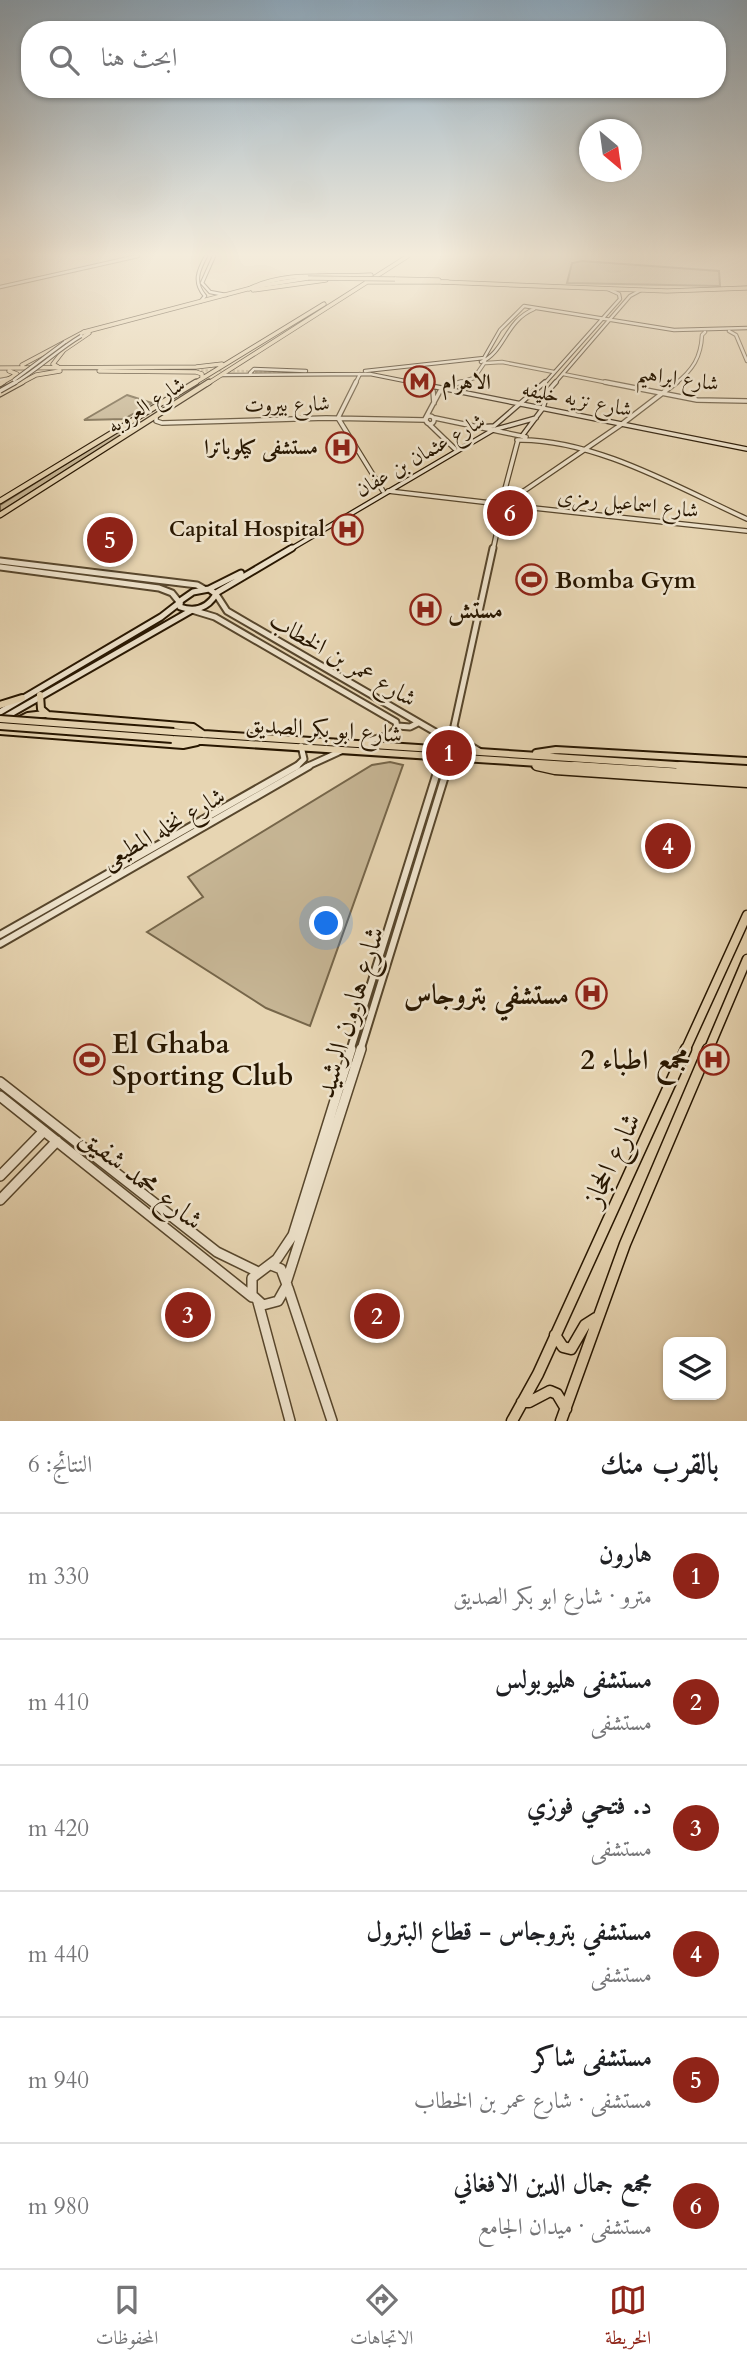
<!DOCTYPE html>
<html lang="ar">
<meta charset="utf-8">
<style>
:root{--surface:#fff;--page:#f2f2f2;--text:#202124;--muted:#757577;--line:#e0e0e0;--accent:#8f2418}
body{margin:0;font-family:Cardo,Amiri,serif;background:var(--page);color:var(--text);direction:rtl}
.controls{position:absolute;right:21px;bottom:21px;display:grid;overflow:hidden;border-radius:14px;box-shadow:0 2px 5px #0004}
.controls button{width:63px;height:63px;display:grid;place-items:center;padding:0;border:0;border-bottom:2px solid var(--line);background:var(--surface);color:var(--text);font:35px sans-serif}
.compass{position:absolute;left:579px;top:119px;width:63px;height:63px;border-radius:50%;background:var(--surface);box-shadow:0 2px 5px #0004;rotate:151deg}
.you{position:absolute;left:327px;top:924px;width:24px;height:24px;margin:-18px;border:5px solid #fff;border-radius:50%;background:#1a73e8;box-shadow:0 0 0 10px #1a73e833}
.badge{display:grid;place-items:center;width:46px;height:46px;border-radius:50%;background:var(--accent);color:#fff;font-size:23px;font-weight:700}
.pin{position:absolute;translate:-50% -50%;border:4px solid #fff;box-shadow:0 2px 7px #0006}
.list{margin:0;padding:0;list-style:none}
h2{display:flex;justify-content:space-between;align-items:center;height:91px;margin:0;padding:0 28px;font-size:30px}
h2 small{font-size:23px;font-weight:400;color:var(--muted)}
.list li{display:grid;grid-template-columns:46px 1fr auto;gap:21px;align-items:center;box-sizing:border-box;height:126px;padding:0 28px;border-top:2px solid var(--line)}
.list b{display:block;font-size:26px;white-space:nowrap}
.list p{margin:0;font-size:23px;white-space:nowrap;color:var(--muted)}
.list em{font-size:23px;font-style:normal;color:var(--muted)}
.icon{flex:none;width:38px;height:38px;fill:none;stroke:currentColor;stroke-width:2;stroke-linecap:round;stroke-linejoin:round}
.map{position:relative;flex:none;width:747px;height:1421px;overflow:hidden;direction:ltr}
.search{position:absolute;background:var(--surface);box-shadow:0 2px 5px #0004;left:21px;right:21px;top:21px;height:77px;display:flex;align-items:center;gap:18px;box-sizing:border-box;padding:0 24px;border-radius:28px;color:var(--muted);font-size:26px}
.sheet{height:847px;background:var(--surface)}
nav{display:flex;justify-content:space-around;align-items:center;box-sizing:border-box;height:98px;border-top:2px solid var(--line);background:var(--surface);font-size:19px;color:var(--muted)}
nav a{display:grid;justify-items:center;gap:4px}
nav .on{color:var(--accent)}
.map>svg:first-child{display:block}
</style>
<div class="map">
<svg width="747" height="1421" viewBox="0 0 747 1421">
<rect width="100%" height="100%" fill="#e7d5b2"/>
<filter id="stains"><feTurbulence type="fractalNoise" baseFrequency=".00286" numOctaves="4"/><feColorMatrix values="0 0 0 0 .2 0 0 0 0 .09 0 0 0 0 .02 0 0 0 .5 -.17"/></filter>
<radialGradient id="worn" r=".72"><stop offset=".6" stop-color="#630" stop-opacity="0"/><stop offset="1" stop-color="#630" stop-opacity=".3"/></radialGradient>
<path fill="#c6b594" stroke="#76664a" stroke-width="2" d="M 582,261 L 719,271 L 720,286 L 567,283 L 572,263 Z
M 127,395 L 152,403 L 124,419 L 84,420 Z
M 133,422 L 143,422 L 0,512 L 0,505 Z
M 390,762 L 403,765 L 310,1026 L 266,1008 L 147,932 L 203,897 L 188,877 L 372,765 Z"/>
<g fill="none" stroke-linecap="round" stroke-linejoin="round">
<path stroke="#c1af8e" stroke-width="2.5" stroke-dasharray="2.5 2" stroke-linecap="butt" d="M 165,370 L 303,372"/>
<defs>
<path id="tertiary-far4" d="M 0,287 L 138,256
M 729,331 L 736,335 L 747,361
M 486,363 L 502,362 L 554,372
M 563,374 L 614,384
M 0,380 L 11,378
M 355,384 L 360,374
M 455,384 L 474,378 L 485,362
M 675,384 C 693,370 701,357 702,335 L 705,332"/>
<path id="tertiary-far3" d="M 356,382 L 338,418 L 383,491
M 605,382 L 697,400 L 747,401
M 426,385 L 433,391 L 434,403
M 442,388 L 461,382
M426 420a4 4 0 1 1 8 0a4 4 0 1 1-8 0Z
M 156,417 L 156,421 L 162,423 L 326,418 L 425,420
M 435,418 L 526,437
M 425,419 L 440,391 L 446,390
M 427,422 L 455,449
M 517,440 C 593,438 679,488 747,519
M 388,491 L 500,504
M 501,504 L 518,440
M 505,504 L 622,424 L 677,382
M 506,505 L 747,531
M 493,550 L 502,508"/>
<path id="tertiary-far2" d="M 0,561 L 197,585 L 204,589
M 0,567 L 159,588 L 172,593 L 180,603
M 216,594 L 227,611 L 449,740 L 457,749
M 192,610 L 215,617 L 396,722 L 397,728 L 391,734 L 362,743
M 398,726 L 410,727 L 418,723
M 479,751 L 462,741 L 454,726 L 493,548
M 296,767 L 304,759 L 301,746
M 306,767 L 341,751
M 438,767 L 442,756
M 448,767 L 451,757"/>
<path id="tertiary-far1" d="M 0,935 L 297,766
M 0,944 L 309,766
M 350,1051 L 439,766
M 360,1051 L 448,766"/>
<path id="tertiary" d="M 0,1082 L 217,1252 L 256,1271
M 0,1096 L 252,1297
M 0,1176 L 44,1131
M 0,1200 L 57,1141
M 271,1265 L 281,1269 L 287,1285 L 278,1301 L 263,1305 L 252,1295 L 252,1278 L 277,1259 L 293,1235 L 351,1049
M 287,1280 L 361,1049
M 288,1288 L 332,1421
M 258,1302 L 290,1421"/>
<path id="secondary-far2" d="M 214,256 L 202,283 L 210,292 L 226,295
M 201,301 L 205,296 C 193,282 198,271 206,256
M 481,362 C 505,352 505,321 534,309
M 365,371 L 484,358 L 500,330 L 524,306 L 674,330 L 747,328
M 250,373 L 254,369 L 306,371
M 222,375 L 370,374 L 420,384
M 544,384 L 620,299 L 619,294 L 608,289
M 554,384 L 630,296 L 641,290"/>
<path id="secondary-far1" d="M 411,382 L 747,449
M 479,427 L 494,426 L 545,382
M 522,436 L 543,408 L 548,391 L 556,382
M 289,550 L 493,430 L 536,418"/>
<path id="secondary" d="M 209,589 L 241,573
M 209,589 L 216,594 C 208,608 195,612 180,607 L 180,601 L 193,592 Z
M 216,593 L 292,548
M 0,712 L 161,617 L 179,603
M 0,720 L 192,610"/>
<path id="primary-far3" d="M 395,279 L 439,280
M 442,282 L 667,291 L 747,288
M 84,332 L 259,286 L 308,278"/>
<path id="primary-far2" d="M 40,695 L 41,709 L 48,715 L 193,727 L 203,734
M 0,705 L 22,698
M 18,721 L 28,716 L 45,714
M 0,731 L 183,745 L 197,742
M 174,732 L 706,767
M 172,739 L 600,767
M 536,753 L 556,750 L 747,761
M 535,765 L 544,767"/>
<path id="primary-far1" d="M 537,766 L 555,770 L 747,783
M 574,766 L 747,777
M 680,766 L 747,770
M 685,1051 L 747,915
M 708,1051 L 747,959"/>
<path id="primary" d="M 555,1335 L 563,1347 L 571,1349 L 585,1325 L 596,1318
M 522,1402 L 529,1402 L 550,1391 L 557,1394 L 566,1409
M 512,1421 L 538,1374 L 686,1049
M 561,1421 L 625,1244 L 708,1049"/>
<path id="trunk-far1" d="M 366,282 L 448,282
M 249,289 C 286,270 330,278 371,275
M 253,290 L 326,280
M 22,365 L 84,332
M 58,367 L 53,364 L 64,350 L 89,333
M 0,368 L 196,367 L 222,364
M 99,371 L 196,372 L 202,374 L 202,377
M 0,384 L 17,374 L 9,371
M 19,384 L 36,375 L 60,371
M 193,384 L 324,304
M 207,384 L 408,256"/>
<path id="trunk" d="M 0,384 L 3,382
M 0,394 L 22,382
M 0,501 L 196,382
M 0,515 L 209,382"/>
</defs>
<use href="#tertiary-far4" stroke="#57462c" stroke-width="4.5"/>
<use href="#tertiary-far3" stroke="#57462c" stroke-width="6"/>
<use href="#tertiary-far2" stroke="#57462c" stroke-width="9"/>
<use href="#tertiary-far1" stroke="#57462c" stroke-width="10"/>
<use href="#tertiary" stroke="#57462c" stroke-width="12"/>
<use href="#secondary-far2" stroke="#271600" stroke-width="4.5"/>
<use href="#secondary-far1" stroke="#271600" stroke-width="6"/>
<use href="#secondary" stroke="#271600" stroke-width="9"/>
<use href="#primary-far3" stroke="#271600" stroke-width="5"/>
<use href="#primary-far2" stroke="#271600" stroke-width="10"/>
<use href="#primary-far1" stroke="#271600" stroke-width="11"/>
<use href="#primary" stroke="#271600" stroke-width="13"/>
<use href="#trunk-far1" stroke="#271600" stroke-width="5"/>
<use href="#trunk" stroke="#271600" stroke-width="7"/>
<use href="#tertiary-far4" stroke="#efe4cd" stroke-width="2.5"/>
<use href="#tertiary-far3" stroke="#efe4cd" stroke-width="3.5"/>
<use href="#tertiary-far2" stroke="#efe4cd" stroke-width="5"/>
<use href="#tertiary-far1" stroke="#efe4cd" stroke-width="6"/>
<use href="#tertiary" stroke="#efe4cd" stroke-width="9"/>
<use href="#secondary-far2" stroke="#efe4cd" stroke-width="2.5"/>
<use href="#secondary-far1" stroke="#efe4cd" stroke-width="3.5"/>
<use href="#secondary" stroke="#efe4cd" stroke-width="5"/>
<use href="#primary-far3" stroke="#e7d5b2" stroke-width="3.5"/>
<use href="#primary-far2" stroke="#e7d5b2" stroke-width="6"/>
<use href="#primary-far1" stroke="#e7d5b2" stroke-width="8"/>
<use href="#primary" stroke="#e7d5b2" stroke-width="10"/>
<use href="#trunk-far1" stroke="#e7d5b2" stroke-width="3.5"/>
<use href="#trunk" stroke="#e7d5b2" stroke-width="4.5"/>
<defs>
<path id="secondary-bridge-far1" d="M 14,380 L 65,342
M 13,384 C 38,370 57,350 81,336"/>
<path id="secondary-bridge" d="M 0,391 L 16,382"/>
<path id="primary-bridge-far1" d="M 308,278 L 395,279"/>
<path id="primary-bridge" d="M 0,719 L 174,732
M 0,726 L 172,739"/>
</defs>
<use href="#secondary-bridge-far1" stroke="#271600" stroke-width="4.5" stroke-linecap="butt"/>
<use href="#secondary-bridge" stroke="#271600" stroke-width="6" stroke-linecap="butt"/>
<use href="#primary-bridge-far1" stroke="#271600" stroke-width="5" stroke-linecap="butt"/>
<use href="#primary-bridge" stroke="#271600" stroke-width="10" stroke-linecap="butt"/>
<use href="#secondary-bridge-far1" stroke="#efe4cd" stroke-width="2.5"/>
<use href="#secondary-bridge" stroke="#efe4cd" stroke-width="3.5"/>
<use href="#primary-bridge-far1" stroke="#e7d5b2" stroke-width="3.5"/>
<use href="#primary-bridge" stroke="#e7d5b2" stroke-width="6"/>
</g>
<linearGradient id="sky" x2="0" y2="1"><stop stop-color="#8da7ba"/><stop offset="0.56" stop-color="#f4ecdc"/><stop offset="1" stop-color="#f4ecdc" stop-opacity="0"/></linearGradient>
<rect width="747" height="455" fill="url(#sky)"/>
<defs>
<symbol id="metro-ring" viewBox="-11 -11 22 22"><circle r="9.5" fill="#efe4cd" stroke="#8f2418" stroke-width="1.5"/><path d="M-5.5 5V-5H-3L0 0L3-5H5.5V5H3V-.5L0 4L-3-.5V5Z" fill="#8f2418"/></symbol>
<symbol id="hospital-ring" viewBox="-11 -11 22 22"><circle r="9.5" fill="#efe4cd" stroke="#8f2418" stroke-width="1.5"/><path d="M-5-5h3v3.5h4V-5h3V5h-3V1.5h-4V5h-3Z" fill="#8f2418"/></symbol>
<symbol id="stadium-ring" viewBox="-11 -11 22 22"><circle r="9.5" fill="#efe4cd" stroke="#8f2418" stroke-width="1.5"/><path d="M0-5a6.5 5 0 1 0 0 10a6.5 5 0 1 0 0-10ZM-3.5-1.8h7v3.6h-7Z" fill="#8f2418"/></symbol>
</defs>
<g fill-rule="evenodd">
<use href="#metro-ring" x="402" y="364" width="35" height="35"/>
<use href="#hospital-ring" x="324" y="430" width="35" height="35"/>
<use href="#hospital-ring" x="330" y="512" width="35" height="35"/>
<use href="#stadium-ring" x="514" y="562" width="35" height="35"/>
<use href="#hospital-ring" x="408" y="592" width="35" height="35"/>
<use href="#hospital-ring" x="574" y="976" width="35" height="35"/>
<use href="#stadium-ring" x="72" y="1042" width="35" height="35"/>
<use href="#hospital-ring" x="696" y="1042" width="35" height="35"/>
</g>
<g text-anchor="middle" stroke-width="5" stroke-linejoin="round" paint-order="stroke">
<g font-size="21" fill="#271600" stroke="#efe4cd">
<text transform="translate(678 378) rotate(8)" y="7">شارع ابراهيم</text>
<text transform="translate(577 399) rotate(11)" y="7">شارع نزيه خليفه</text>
<text transform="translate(287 404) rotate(-1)" y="7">شارع بيروت</text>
<text transform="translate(146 405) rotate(-32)" y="7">شارع العروبه</text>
<text transform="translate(420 455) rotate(-30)" y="7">شارع عثمان بن عفان</text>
<text transform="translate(628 503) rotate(6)" y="7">شارع اسماعيل رمزى</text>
</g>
<g font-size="21" font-weight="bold" fill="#271600" stroke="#efe4cd" text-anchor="end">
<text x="442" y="389" text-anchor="start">الاهرام</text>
<text x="318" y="454">مستشفى كيلوباترا</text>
<text x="325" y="536">Capital Hospital</text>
</g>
<g font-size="24" font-weight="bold" fill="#271600" stroke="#efe4cd" text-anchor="start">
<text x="555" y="588">Bomba Gym</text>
<text x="448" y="618">مستش</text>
</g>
<g font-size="24" fill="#271600" stroke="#efe4cd">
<text transform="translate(343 659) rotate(30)" y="8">شارع عمر بن الخطاب</text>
<text transform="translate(324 729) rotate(4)" y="8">شارع ابو بكر الصديق</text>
<text transform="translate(163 828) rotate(-30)" y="8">شارع نخله المطيعى</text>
</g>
<g font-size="28" font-weight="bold" fill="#271600" stroke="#efe4cd" text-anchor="end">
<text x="569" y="1004">مستشفي بتروجاس</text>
<text x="112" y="1053" text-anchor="start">El Ghaba<tspan x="112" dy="32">Sporting Club</tspan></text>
<text x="690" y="1069">مجمع اطباء 2</text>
</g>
<g font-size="28" fill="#271600" stroke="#efe4cd">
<text transform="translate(349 1012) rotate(-73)" y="10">شارع هارون الرشيد</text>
<text transform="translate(611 1159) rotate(-65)" y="10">شارع الحجاز</text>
<text transform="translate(142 1178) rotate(38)" y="10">شارع محمد شفيق</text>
</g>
</g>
<rect width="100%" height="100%" filter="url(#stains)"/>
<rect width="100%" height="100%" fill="url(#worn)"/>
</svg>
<div class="controls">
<button><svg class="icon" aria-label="layers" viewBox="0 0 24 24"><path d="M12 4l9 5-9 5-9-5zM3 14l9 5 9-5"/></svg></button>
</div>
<svg class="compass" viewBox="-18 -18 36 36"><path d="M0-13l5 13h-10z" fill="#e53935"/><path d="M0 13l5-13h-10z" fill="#757577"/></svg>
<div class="you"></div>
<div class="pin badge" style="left:449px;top:753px">1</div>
<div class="pin badge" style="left:377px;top:1316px">2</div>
<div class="pin badge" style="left:188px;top:1315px">3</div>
<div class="pin badge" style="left:668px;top:846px">4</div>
<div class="pin badge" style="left:110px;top:540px">5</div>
<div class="pin badge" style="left:510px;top:513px">6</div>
<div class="search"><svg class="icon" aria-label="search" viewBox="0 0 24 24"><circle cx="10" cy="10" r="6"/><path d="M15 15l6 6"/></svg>ابحث هنا</div>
</div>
<section class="sheet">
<h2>بالقرب منك<small>النتائج: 6</small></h2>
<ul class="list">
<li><span class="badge">1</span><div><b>هارون</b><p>مترو · شارع ابو بكر الصديق</p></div><em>330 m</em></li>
<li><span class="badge">2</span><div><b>مستشفى هليوبولس</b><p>مستشفى</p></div><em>410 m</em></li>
<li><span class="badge">3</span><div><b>د. فتحي فوزي</b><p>مستشفى</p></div><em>420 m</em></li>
<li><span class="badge">4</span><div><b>مستشفي بتروجاس - قطاع البترول</b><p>مستشفى</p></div><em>440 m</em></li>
<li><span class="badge">5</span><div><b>مستشفى شاكر</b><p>مستشفى · شارع عمر بن الخطاب</p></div><em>940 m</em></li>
<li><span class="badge">6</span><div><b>مجمع جمال الدين الافغاني</b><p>مستشفى · ميدان الجامع</p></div><em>980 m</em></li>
</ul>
</section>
<nav>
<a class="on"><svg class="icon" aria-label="map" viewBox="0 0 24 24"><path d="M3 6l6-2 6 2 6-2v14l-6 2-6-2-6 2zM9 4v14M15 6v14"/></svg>الخريطة</a>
<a><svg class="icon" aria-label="directions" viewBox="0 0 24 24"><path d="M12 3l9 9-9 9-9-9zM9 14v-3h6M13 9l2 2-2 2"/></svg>الاتجاهات</a>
<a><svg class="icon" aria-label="saved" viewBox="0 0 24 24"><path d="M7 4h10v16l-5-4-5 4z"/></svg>المحفوظات</a>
</nav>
